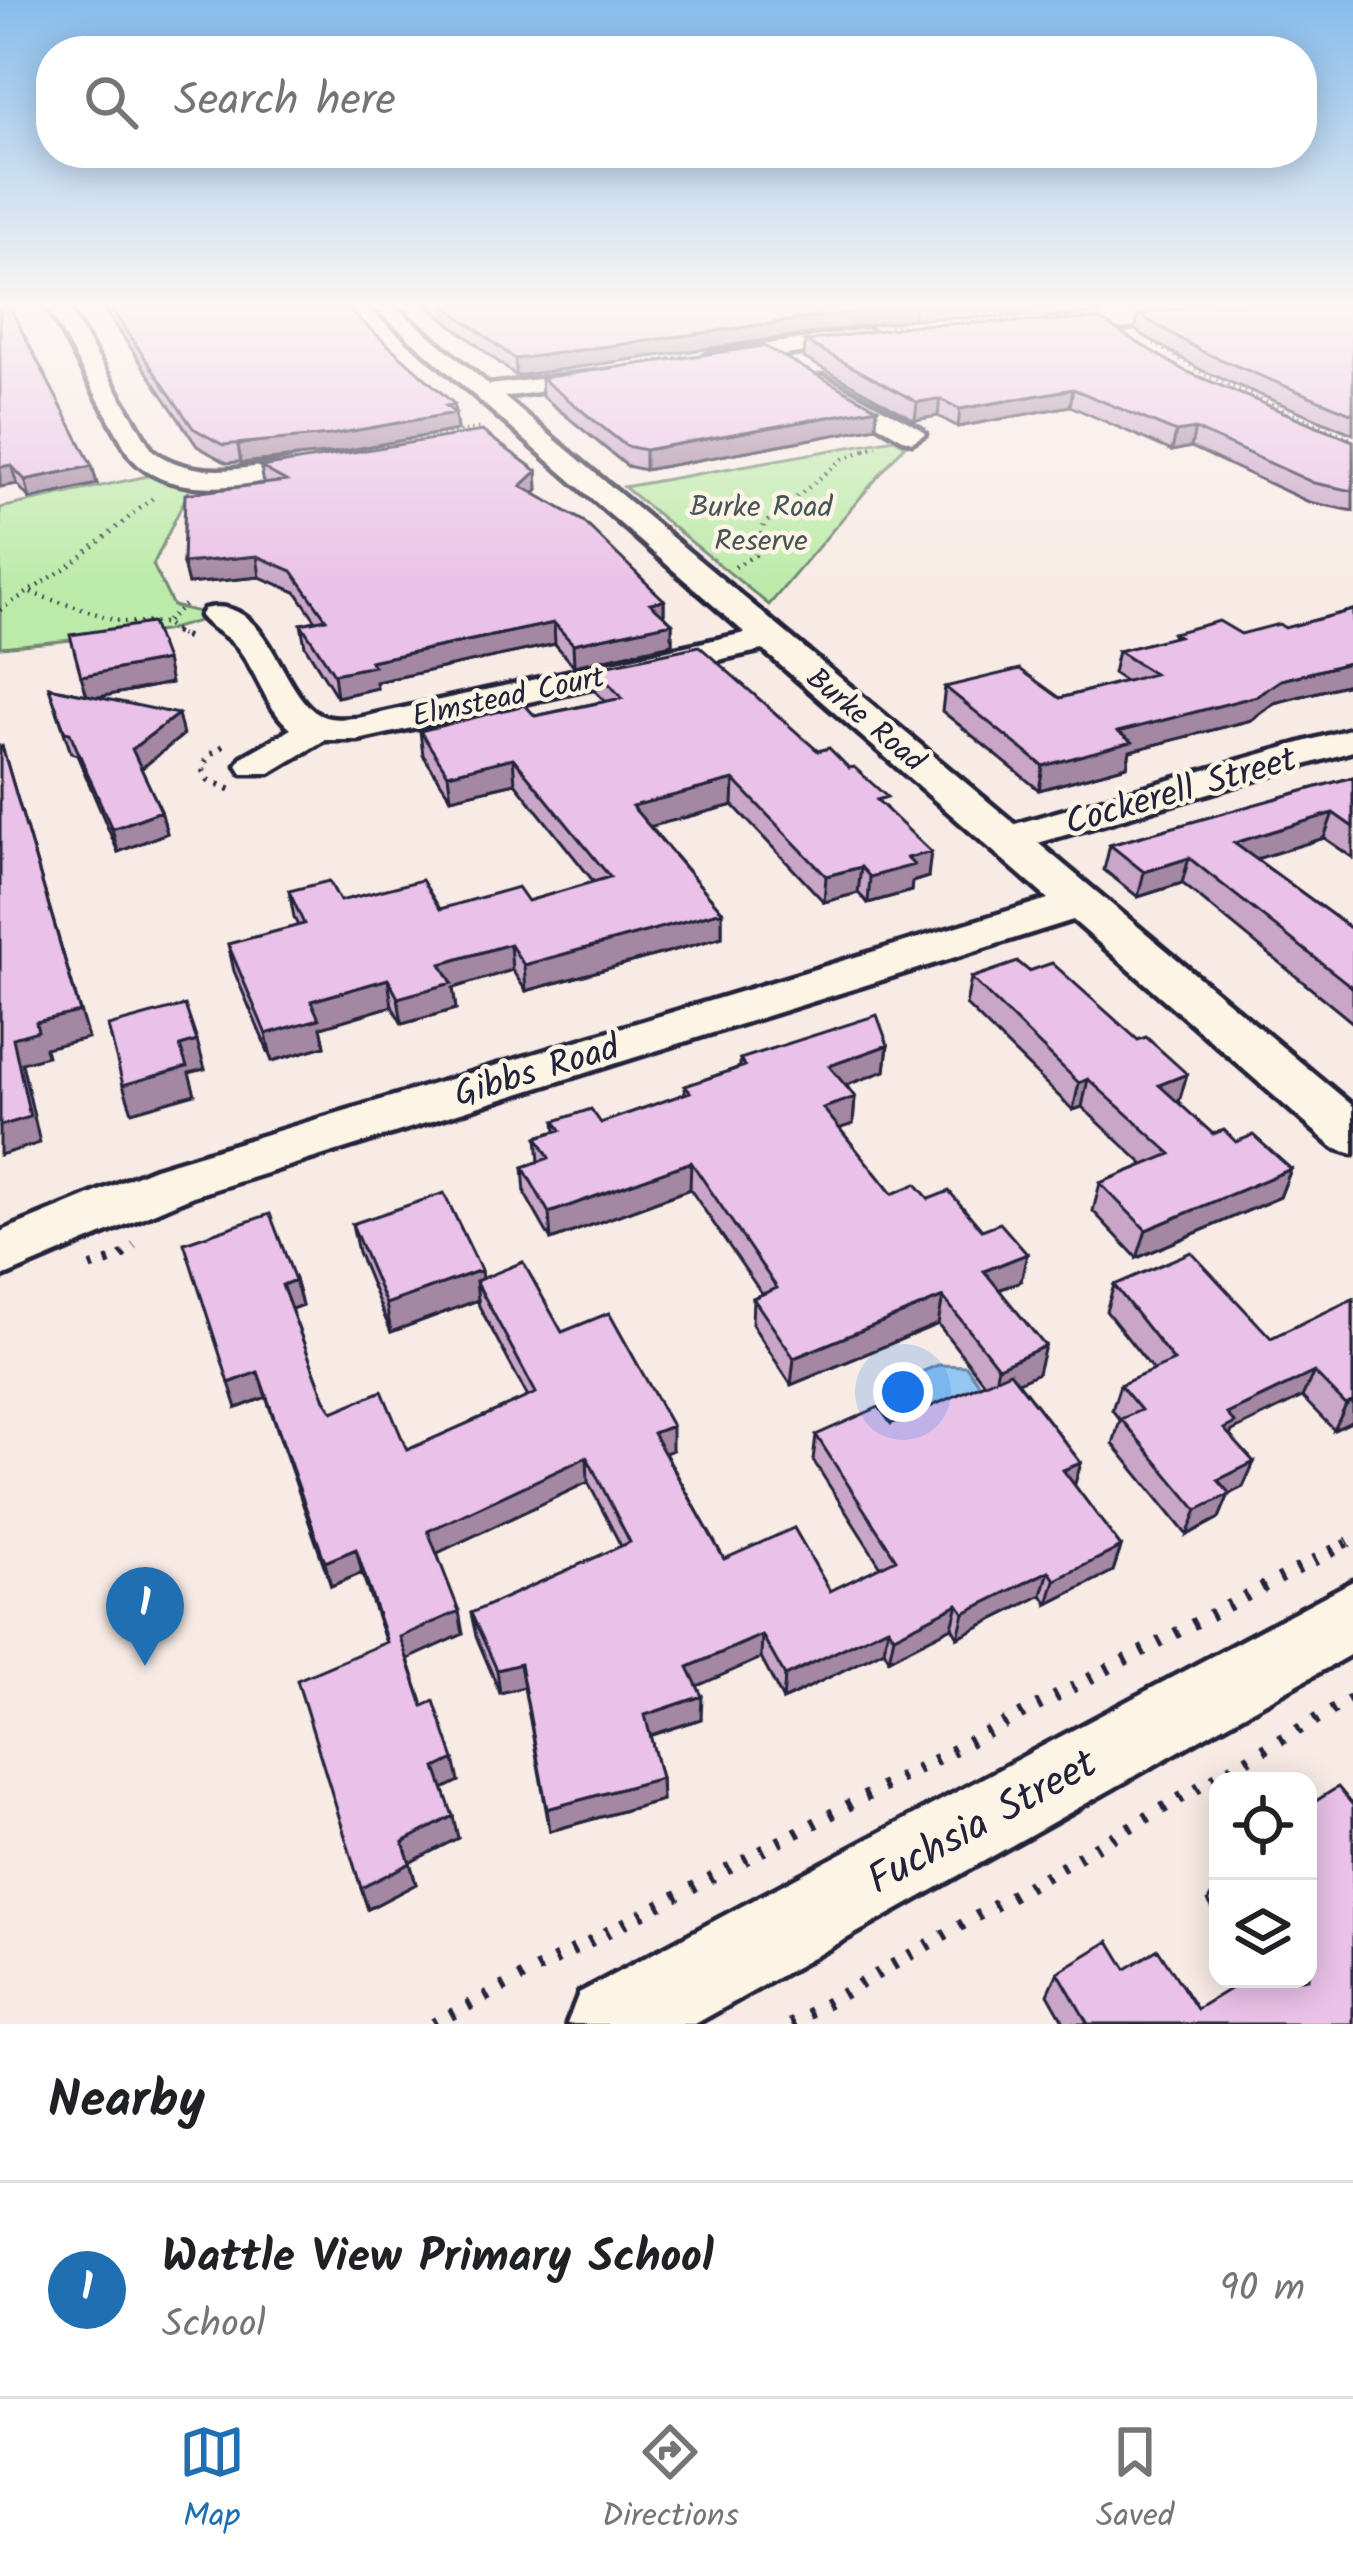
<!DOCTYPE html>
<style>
:root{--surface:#fff;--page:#f2f2f2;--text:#202124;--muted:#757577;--line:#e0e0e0;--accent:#1f6fb2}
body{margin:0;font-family:Kalam,sans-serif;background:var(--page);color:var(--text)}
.controls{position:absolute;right:36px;bottom:36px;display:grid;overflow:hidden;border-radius:24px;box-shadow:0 6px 30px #0003}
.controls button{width:108px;height:108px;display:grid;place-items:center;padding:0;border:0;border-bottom:3px solid var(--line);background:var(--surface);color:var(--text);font:60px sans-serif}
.you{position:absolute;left:903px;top:1392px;width:42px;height:42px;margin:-30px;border:9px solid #fff;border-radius:50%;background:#1a73e8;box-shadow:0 0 0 18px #1a73e833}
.badge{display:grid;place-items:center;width:78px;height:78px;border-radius:50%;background:var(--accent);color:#fff;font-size:39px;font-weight:700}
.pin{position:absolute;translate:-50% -99px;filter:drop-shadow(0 3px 6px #0008)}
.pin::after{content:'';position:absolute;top:63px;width:42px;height:36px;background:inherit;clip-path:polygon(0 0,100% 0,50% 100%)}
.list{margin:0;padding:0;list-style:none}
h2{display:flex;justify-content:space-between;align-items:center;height:156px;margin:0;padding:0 48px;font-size:51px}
h2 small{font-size:39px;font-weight:400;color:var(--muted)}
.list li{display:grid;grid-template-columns:78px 1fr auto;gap:36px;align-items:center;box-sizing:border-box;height:216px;padding:0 48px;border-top:3px solid var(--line)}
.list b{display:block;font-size:45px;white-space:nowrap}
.list p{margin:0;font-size:39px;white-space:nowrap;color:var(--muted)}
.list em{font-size:39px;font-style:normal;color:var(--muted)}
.icon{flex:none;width:66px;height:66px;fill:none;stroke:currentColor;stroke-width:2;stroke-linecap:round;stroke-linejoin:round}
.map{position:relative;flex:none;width:1353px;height:2024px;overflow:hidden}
.search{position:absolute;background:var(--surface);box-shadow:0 6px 30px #0003;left:36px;right:36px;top:36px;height:132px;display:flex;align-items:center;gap:30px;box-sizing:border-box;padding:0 42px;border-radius:48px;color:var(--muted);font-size:45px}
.sheet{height:372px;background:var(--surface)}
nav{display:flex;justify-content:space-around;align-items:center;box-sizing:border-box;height:168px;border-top:3px solid var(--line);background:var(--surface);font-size:33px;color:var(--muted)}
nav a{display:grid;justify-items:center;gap:6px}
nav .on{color:var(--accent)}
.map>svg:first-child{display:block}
</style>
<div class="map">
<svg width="1353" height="2024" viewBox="0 0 1353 2024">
<rect width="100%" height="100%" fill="#f8ebe6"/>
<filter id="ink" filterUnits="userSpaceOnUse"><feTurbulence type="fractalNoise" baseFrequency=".00833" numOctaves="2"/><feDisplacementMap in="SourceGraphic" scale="24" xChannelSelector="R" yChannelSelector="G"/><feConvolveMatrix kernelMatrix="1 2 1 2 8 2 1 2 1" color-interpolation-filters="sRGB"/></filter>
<g filter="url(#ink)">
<path fill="#bceba9" stroke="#6f8672" stroke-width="3" d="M 894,439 L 905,445 L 769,605 L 624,487 Z
M 166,472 L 196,476 L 153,565 L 173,606 L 216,616 L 164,631 L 0,647 L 0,508 Z"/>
<path fill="#94c8f2" stroke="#6686a9" stroke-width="3" d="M 938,1365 L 966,1366 L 983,1389 L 918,1416 L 895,1383 Z"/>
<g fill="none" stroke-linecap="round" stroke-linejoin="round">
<defs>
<path id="minor" d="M 46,304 L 66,304 L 152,450 C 199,487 272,463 325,453 L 338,461 L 325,469 C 267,480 173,509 129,455 Z
M 370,304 L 392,304 L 489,385 L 614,370 L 614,380 L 606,382 L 504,397 L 1015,824 L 1353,728 L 1353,751 L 1038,843 L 1353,1106 L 1353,1154 L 1334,1148 L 1073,920 L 193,1196 L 0,1278 L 0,1232 L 155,1168 L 1048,899 L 763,650 L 358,740 L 325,740 L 270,773 L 242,773 L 237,765 L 242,757 L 291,729 C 265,707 258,673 237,647 C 226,634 210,629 200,616 L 204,609 C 269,593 279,694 320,715 C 332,721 345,718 358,718 L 745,633 Z
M 1203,304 L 1252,304 L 1242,310 C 1204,316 1059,345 1033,325 C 1041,319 1178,307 1203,304 Z
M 867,329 L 878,336 L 875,341 L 710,367 L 699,360 L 710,353 Z
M 823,376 L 921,429 L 925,434 L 912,442 L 903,439 L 815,388 L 815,378 Z
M 1353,1581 L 1353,1653 L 695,2024 L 567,2024 L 579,1993 Z"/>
</defs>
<use href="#minor" stroke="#22223b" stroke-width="9"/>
<path stroke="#22223b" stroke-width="3" stroke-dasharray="1.5 4.5" stroke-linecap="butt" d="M 889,326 L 1018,319
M 1154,344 L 1205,375 L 1353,439
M 628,365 L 685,356
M 394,442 L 480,428
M 865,450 L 877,446"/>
<path stroke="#22223b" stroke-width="4.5" stroke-dasharray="1.5 6" stroke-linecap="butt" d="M 735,567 L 755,555 L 764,524 L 843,459 L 873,447
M 31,593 L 122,622 L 165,623
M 0,610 L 72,564 L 154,497
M 181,635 L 165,623 L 184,605"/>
<path stroke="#22223b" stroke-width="6" stroke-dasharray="3 8" stroke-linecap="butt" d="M 174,632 L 189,638
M 223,746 L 209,755 L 202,769 L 208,780 L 234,791"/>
<path stroke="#22223b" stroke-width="9" stroke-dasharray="4.5 12" stroke-linecap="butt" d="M 90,1267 L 119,1258 L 134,1245
M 1343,1545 L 1353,1540"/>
<path stroke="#22223b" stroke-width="12" stroke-dasharray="4.5 15" stroke-linecap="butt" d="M 433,2024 L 1349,1542
M 791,2024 L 1353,1698"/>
<use href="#minor" fill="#fcf5e5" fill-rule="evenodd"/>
</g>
<path fill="#c9a6c8" stroke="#22223b" stroke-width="3" d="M 0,304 L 92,466 L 97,484 L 30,499 L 17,484 L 0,487 Z
M 101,304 L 342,304 L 454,404 L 457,430 L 333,453 L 227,463 L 197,446 Z
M 425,304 L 1171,304 L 1101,314 L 913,319 L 516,376 Z
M 1353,304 L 1353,434 L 1201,370 L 1135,330 L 1138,314 Z
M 805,341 L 1185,371 L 1353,441 L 1353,511 L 1309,502 L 1191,447 L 1172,451 L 1070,406 L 958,427 L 938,416 L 915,420 L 804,358 Z
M 541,378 L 876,427 L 645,470 L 627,466 L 542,396 Z
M 261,467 L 537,471 L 538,490 L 535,494 L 664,600 L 664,615 L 672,623 L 672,644 L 574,666 L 555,644 L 376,682 L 377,688 L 337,697 L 305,646 L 301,624 L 316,621 L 296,592 L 260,577 L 188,584 L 183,563 L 264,484 Z
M 1353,610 L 1353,683 L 1274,703 L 1251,720 L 1130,751 L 1127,766 L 1039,790 L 942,711 L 945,687 L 1060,698 L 1125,681 L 1113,673 L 1118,651 L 1172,638 L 1173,633 L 1241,634 L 1285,628 Z
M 595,668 L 818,751 L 886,808 L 928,877 L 912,882 L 911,891 L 868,903 L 858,893 L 824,902 L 733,805 L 650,826 L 722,911 L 722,937 L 526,991 L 512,970 L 453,988 L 456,1009 L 402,1024 L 392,1006 L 321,1027 L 325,1046 L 272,1061 L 234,971 L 228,944 L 298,926 L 294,917 L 289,891 L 340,901 L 440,909 L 528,901 L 594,882 L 515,783 L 451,798 L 423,755 L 420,731 L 535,716 L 605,701 L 596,692 Z
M 171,683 L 98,697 L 183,735 L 141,769 L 161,811 L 167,833 L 118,852 L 77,755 L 71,753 L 49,687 L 87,695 Z
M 1353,777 L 1353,858 L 1324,838 L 1256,859 L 1353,930 L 1353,1023 L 1182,883 L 1138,897 L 1104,870 L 1110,845 Z
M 971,978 L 1179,1102 L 1177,1102 L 1213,1134 L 1236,1142 L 1291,1169 L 1280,1197 L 1137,1258 L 1093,1211 L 1100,1183 L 1144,1165 L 1082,1107 L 1073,1110 L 966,1005 Z
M 888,1045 L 885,1071 L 846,1085 L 855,1097 L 853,1124 L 839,1128 L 892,1194 L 929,1199 L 1021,1281 L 999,1290 L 1038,1373 L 1018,1382 L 1081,1463 L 1074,1485 L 1121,1547 L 1113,1571 L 1048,1604 L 1042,1595 L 958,1637 L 952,1627 L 889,1659 L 884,1650 L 783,1700 L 761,1658 L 697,1686 L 701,1719 L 650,1736 L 661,1778 L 662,1800 L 550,1831 L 524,1687 L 500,1693 L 476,1636 L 471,1613 L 621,1546 L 588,1482 L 437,1553 L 463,1634 L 408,1659 L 423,1706 L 459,1781 L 443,1789 L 458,1838 L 410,1862 L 416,1884 L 368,1909 L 361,1888 L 386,1643 L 362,1573 L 331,1586 L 266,1397 L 237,1408 L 295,1280 L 302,1305 L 291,1309 L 325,1400 L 333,1412 L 407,1450 L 528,1397 L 479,1306 L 478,1300 L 391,1332 L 358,1252 L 352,1224 L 482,1279 L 562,1332 L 672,1450 L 665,1453 L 724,1559 L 830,1591 L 881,1567 L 813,1460 L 816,1435 L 891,1424 L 984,1383 L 938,1324 L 791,1385 L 752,1324 L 753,1298 L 762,1294 L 690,1189 L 551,1240 L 525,1194 L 523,1167 L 539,1162 L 537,1137 L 556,1131 L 555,1121 L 601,1123 L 685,1094 L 685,1086 L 740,1067 L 740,1059 Z
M 1114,1285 L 1271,1338 L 1353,1299 L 1353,1421 L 1334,1430 L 1302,1397 L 1232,1431 L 1230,1436 L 1254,1462 L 1243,1487 L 1229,1494 L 1219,1518 L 1187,1535 L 1113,1444 L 1120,1420 L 1112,1410 L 1120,1385 L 1153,1370 L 1106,1311 Z
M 1352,1804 L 1353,2024 L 1065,2024 L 1048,1994 L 1058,1972 L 1126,1969 L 1197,2009 L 1308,1979 Z
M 1218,1884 L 1218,1916 L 1208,1901 Z"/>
<path fill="#a487a2" stroke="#22223b" stroke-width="3" d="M 915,304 L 913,319 L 516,376 L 515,359 Z
M 1102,304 L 1171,304 L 1101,314 Z
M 1073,389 L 1070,406 L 958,427 L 960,409 Z
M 940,399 L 938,416 L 915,420 L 917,402 Z
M 454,404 L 457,430 L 333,453 L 241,463 L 238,445 Z
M 877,408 L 876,427 L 645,470 L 645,450 Z
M 1195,429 L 1191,447 L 1172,451 L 1176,432 Z
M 11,465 L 17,484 L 0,487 L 0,467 Z
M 92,466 L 97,484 L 30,499 L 25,480 Z
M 537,471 L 538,490 L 522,506 L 521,486 Z
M 257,556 L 260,577 L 188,584 L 183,563 Z
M 664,600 L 664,621 L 650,603 Z
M 554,623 L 555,644 L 376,682 L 377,688 L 337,697 L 334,674 L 370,661 Z
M 672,623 L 672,644 L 574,666 L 573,644 Z
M 166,660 L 171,683 L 88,699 L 81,676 Z
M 1353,662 L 1353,683 L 1274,703 L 1251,720 L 1130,751 L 1127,766 L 1039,790 L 1043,766 L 1118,732 L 1281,680 Z
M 178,714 L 183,735 L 138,771 L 132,749 Z
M 2,746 L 88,1038 L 45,1048 L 47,1056 L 22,1063 L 40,1143 L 0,1155 L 0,1126 L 13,1038 L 36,1022 Z
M 513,758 L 515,783 L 451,798 L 448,774 Z
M 734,780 L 733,805 L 633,831 L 632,806 Z
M 161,811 L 167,833 L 118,852 L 112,829 Z
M 1333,813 L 1324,838 L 1227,868 L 1234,843 Z
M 931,852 L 928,877 L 912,882 L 911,891 L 868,903 L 870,877 L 907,858 Z
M 1189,858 L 1182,883 L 1138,897 L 1144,872 Z
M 861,867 L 858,893 L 824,902 L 826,876 Z
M 722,911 L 722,937 L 526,991 L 524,965 Z
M 510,944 L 512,970 L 453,988 L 456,1009 L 402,1024 L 398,998 L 441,964 Z
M 388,979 L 392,1006 L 321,1027 L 325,1046 L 272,1061 L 266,1034 L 311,1001 Z
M 197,1041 L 205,1069 L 189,1073 L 195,1094 L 132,1112 L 123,1085 L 180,1046 Z
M 888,1045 L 885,1071 L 827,1092 L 829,1066 Z
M 1187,1074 L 1179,1102 L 1151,1113 L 1159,1085 Z
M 1088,1079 L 1082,1107 L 1073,1110 L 1079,1083 Z
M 855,1097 L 853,1124 L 821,1135 L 823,1108 Z
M 691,1162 L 690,1189 L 551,1240 L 549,1213 Z
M 1291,1169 L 1280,1197 L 1137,1258 L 1146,1230 Z
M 1027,1254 L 1021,1281 L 978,1298 L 984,1271 Z
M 481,1270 L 484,1297 L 476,1281 L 478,1300 L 391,1332 L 386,1304 Z
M 295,1280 L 302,1305 L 289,1310 L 282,1285 Z
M 943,1297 L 938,1324 L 791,1385 L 794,1358 Z
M 1045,1346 L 1038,1373 L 992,1394 L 998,1367 Z
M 258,1372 L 266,1397 L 237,1408 L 229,1383 Z
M 1314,1372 L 1302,1397 L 1232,1431 L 1225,1448 L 1220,1437 L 1227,1414 Z
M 1353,1401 L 1353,1421 L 1334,1430 L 1346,1405 Z
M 672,1426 L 672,1450 L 654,1458 L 653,1433 Z
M 587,1457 L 588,1482 L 433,1555 L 428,1531 Z
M 1254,1462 L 1243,1487 L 1229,1494 L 1219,1518 L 1187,1535 L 1197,1510 L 1218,1480 Z
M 1081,1463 L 1074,1487 L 1063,1470 Z
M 1121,1547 L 1113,1571 L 1048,1604 L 1055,1580 Z
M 356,1549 L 362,1573 L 331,1586 L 325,1562 Z
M 1049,1571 L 1042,1595 L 958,1637 L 964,1613 Z
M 958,1604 L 952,1627 L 889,1659 L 894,1636 Z
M 459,1611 L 463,1634 L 406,1660 L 400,1637 Z
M 888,1627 L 884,1650 L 783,1700 L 785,1676 Z
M 762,1635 L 761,1658 L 688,1690 L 688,1667 Z
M 520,1664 L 524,1687 L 500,1693 L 497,1670 Z
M 702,1696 L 701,1719 L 645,1737 L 645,1715 Z
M 454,1759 L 459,1781 L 441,1790 L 436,1768 Z
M 661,1778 L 662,1800 L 550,1831 L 547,1809 Z
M 453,1816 L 458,1838 L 409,1863 L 403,1842 Z
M 410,1863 L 416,1884 L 368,1909 L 361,1888 Z"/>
<path fill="#eac1e8" stroke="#22223b" stroke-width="3" d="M 0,304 L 8,304 L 92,466 L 25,480 L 11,465 L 0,467 Z
M 108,304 L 342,304 L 454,404 L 446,406 L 455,413 L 330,435 L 223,445 L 193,428 Z
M 443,304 L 909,304 L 515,359 Z
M 1211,304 L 1353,304 L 1353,414 L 1205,353 L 1138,314 Z
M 1099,319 L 1185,371 L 1353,441 L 1353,491 L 1314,483 L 1195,429 L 1176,432 L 1073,389 L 960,409 L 940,399 L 917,402 L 805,341 L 916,325 Z
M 764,346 L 877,408 L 645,450 L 626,446 L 541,378 Z
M 482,431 L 537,471 L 521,486 L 583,521 L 664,600 L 650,603 L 672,623 L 573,644 L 554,623 L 370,661 L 374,666 L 334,674 L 301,624 L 326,619 L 292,571 L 257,556 L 183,563 L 185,494 L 286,481 L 261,467 Z
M 1353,610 L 1353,662 L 1281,680 L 1257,696 L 1118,732 L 1132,742 L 1043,766 L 945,687 L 1020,669 L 1060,698 L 1154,674 L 1118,651 L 1178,636 L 1173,633 L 1219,621 L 1241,634 L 1279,624 L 1285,628 Z
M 152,623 L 166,660 L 81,676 L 70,635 Z
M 699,646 L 818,751 L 829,748 L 849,768 L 854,767 L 887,797 L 877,800 L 931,852 L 907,858 L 914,865 L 870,877 L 861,867 L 826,876 L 734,780 L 632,806 L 722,911 L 524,965 L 510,944 L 441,964 L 452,983 L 398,998 L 388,979 L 311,1001 L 319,1019 L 266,1034 L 228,944 L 304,924 L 289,891 L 329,881 L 340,901 L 422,880 L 440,909 L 518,887 L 528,901 L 610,877 L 513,758 L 448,774 L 420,731 L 525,705 L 535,716 L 622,698 L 595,668 Z
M 49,687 L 178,714 L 132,749 L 161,811 L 112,829 L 70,733 L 65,732 Z
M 0,746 L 2,746 L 80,1012 L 36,1022 L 38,1031 L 13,1038 L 30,1117 L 0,1126 Z
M 1353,777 L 1353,827 L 1333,813 L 1234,843 L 1353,930 L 1353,988 L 1189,858 L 1144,872 L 1110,845 Z
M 1018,962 L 1029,971 L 1052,963 L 1138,1040 L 1146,1037 L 1187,1074 L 1159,1085 L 1213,1134 L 1224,1130 L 1236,1142 L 1253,1135 L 1291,1169 L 1146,1230 L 1100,1183 L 1171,1154 L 1088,1079 L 1079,1083 L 971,978 Z
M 185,1005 L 197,1041 L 180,1046 L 187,1067 L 123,1085 L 108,1026 Z
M 877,1015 L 888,1045 L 829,1066 L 855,1097 L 823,1108 L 892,1194 L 916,1184 L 929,1199 L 949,1191 L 982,1230 L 1000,1223 L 1027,1254 L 984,1271 L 1045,1346 L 998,1367 L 943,1297 L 794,1358 L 753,1298 L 777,1288 L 691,1162 L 549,1213 L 523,1167 L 549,1158 L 537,1137 L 561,1130 L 555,1121 L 591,1109 L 601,1123 L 690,1092 L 685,1086 L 745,1066 L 740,1059 Z
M 444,1193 L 481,1270 L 386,1304 L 352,1224 Z
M 270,1214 L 295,1280 L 282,1285 L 325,1400 L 333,1412 L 382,1391 L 407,1450 L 536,1393 L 476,1281 L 523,1262 L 562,1332 L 609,1313 L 672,1426 L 653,1433 L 724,1559 L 794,1528 L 830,1591 L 896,1559 L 816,1435 L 879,1407 L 891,1424 L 1010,1372 L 1081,1463 L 1063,1470 L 1121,1547 L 1055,1580 L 1049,1571 L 964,1613 L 958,1604 L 894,1636 L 888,1627 L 785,1676 L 762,1635 L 688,1667 L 702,1696 L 645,1715 L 661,1778 L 547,1809 L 520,1664 L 497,1670 L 471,1613 L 630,1542 L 587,1457 L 428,1531 L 459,1611 L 400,1637 L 423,1706 L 434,1701 L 454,1759 L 436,1768 L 453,1816 L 403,1842 L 410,1863 L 361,1888 L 297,1680 L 387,1642 L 356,1549 L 325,1562 L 258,1372 L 229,1383 L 184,1243 Z
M 1191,1252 L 1271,1338 L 1353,1299 L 1353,1401 L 1346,1405 L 1314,1372 L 1227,1414 L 1235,1423 L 1224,1429 L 1254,1462 L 1218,1480 L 1230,1494 L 1197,1510 L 1121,1419 L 1141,1410 L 1120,1385 L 1174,1361 L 1114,1285 Z
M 1338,1787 L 1352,1804 L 1353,1803 L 1353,2024 L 1088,2024 L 1058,1972 L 1109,1941 L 1126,1969 L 1158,1949 L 1197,2009 L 1246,1979 L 1308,1979 L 1308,1806 Z"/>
</g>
<linearGradient id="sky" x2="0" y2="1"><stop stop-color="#86bcec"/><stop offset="0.52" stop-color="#fcf6f4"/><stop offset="1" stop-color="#fcf6f4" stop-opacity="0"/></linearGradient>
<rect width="1353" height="587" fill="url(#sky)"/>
<g text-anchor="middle" stroke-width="9" stroke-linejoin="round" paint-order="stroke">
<g font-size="30" fill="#485456" stroke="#fcf5e5">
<text x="761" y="516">Burke Road<tspan x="761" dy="34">Reserve</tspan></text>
</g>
<g font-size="30" fill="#22223b" stroke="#fcf5e5">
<text transform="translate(508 696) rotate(-12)" y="10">Elmstead Court</text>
<text transform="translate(866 719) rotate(40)" y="10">Burke Road</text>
</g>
<g font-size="36" fill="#22223b" stroke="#fcf5e5">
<text transform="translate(1180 789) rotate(-16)" y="13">Cockerell Street</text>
<text transform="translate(536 1069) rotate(-17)" y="13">Gibbs Road</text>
</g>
<g font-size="42" fill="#22223b" stroke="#fcf5e5">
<text transform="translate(981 1820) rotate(-29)" y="15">Fuchsia Street</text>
</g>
</g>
</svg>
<div class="controls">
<button><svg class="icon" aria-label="locate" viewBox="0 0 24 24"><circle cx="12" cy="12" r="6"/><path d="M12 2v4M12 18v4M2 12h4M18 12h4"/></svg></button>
<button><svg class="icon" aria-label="layers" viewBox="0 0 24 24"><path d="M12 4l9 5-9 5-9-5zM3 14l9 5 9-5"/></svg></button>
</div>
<div class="you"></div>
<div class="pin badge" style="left:145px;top:1666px">1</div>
<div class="search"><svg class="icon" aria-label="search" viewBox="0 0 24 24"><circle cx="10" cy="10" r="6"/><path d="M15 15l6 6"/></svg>Search here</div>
</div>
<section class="sheet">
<h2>Nearby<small></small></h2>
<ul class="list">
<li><span class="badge">1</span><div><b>Wattle View Primary School</b><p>School</p></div><em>90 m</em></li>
</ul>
</section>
<nav>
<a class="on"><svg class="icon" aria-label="map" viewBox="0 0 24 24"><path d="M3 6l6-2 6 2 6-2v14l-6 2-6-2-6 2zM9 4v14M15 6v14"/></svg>Map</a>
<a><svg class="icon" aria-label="directions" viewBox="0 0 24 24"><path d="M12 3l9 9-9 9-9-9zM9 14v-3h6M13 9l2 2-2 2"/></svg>Directions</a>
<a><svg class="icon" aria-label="saved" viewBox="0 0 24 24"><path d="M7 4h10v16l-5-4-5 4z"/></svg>Saved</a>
</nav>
